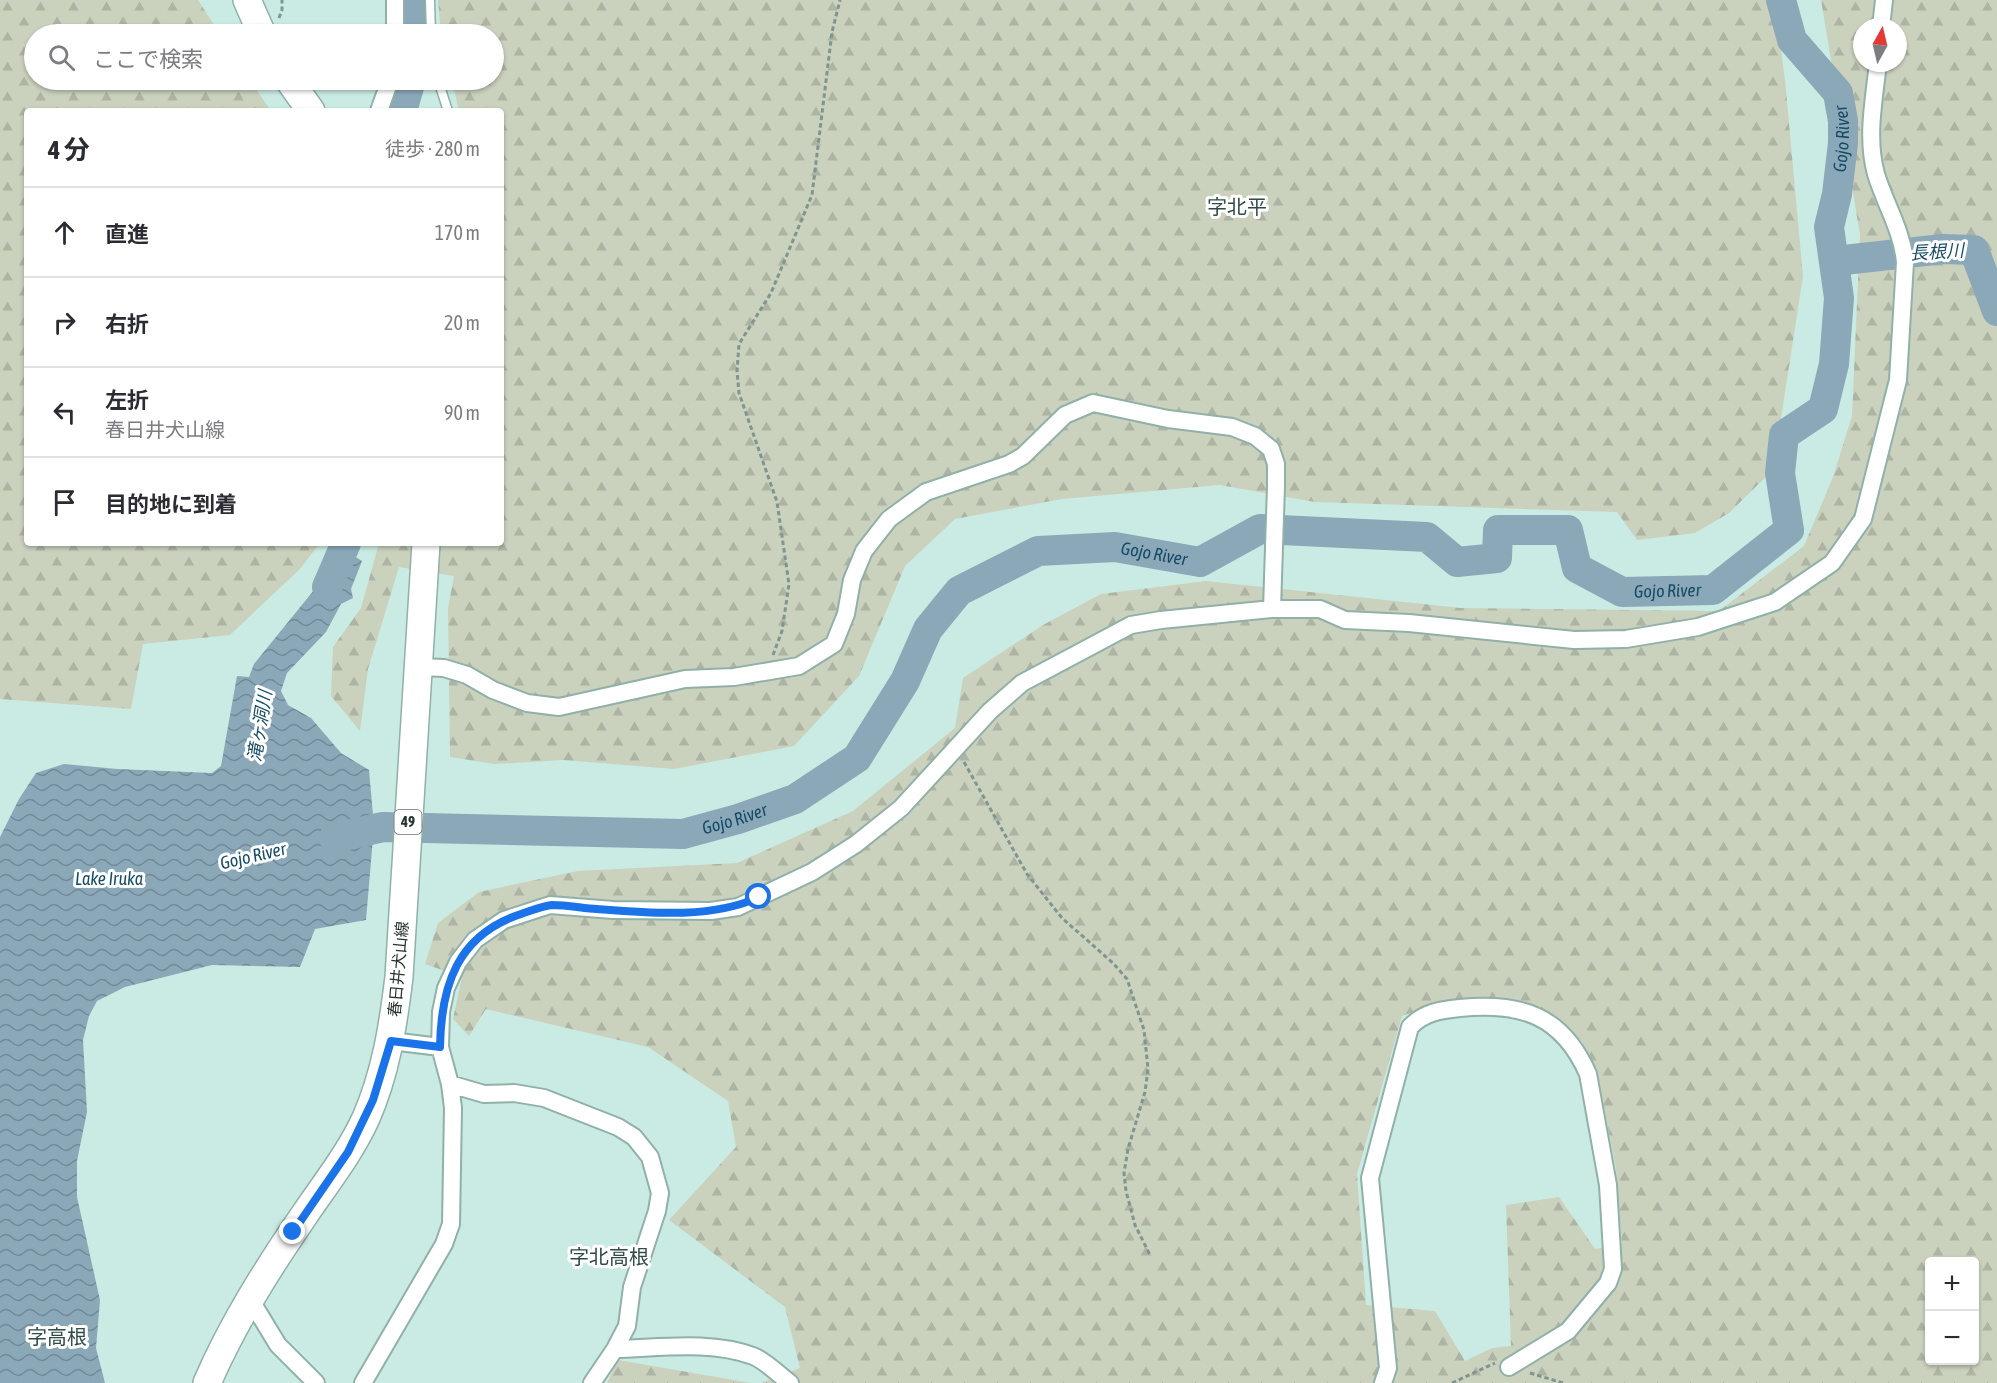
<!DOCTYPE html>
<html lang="ja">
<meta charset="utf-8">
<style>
:root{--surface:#fff;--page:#f7f7f7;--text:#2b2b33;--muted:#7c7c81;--line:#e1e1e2}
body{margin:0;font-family:"Asap Condensed","Noto Sans JP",sans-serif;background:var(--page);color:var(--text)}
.controls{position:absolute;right:18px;bottom:18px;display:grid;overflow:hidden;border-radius:6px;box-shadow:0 2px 4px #0004}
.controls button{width:54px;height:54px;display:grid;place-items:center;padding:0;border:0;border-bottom:2px solid var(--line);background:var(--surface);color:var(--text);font:30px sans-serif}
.compass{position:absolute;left:1853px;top:18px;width:54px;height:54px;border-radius:50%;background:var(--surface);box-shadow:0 2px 4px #0004;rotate:8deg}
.stop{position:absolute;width:18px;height:18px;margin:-14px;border:4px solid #1a73e8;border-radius:50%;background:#fff}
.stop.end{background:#1a73e8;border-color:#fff;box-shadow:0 2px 6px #0008}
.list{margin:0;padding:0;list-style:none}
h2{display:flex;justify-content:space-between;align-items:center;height:78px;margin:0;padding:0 24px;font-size:26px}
h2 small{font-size:20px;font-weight:400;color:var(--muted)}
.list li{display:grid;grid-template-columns:39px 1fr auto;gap:18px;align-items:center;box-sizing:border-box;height:90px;padding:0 24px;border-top:2px solid var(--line)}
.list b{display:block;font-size:22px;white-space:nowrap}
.list p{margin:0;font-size:20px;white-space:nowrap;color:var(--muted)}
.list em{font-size:20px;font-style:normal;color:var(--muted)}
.icon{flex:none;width:33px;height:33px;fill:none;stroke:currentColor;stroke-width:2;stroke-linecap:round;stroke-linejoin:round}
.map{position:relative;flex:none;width:1997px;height:1383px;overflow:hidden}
.search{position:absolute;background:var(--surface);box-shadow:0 2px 4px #0004;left:24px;top:24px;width:480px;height:66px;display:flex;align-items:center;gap:15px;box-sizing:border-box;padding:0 21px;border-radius:33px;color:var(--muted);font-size:22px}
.panel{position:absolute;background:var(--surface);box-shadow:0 2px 4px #0004;left:24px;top:108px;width:480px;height:438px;border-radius:6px}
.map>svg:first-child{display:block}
</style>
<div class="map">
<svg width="1997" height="1383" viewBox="0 0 1997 1383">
<defs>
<pattern id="forest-firs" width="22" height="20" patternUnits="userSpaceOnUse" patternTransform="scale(1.5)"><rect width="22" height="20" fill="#cad1bd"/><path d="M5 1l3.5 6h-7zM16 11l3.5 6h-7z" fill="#aeb4a3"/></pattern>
<pattern id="water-waves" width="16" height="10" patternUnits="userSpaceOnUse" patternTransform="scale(1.5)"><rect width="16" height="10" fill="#8ba8b9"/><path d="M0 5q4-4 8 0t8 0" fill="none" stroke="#728997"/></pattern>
</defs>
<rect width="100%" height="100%" fill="#caebe3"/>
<path fill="url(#forest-firs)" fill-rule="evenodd" d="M 0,0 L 198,0 L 220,34 L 34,34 L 34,80 L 250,80 L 271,111 L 27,111 L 27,543 L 320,543 L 300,569 L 230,635 L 143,644 L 131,709 L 0,699 Z
M 438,0 L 1774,0 L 1785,80 L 1803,276 L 1773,470 L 1729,513 L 1695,533 L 1637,540 L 1617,512 L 1315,502 L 1220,485 L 1062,499 L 955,519 L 905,566 L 859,676 L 794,746 L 674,769 L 563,760 L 495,764 L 450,757 L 448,608 L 454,576 L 399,567 L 368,669 L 360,731 L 331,696 L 333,647 L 361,608 L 379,543 L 501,543 L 501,111 L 459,111 L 452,80 L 494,80 L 494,34 L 441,34 Z
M 1821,0 L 1997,0 L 1997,1383 L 761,1383 L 800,1368 L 785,1307 L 669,1220 L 736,1147 L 728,1101 L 648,1047 L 486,1009 L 469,1036 L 453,1019 L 462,977 L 425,964 L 438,923 L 479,892 L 578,871 L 737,863 L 853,811 L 955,728 L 963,678 L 1043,625 L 1101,594 L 1206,581 L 1461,608 L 1719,611 L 1804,546 L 1833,477 L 1852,416 L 1860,235 ZM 1862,27 L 1898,27 L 1898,63 L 1862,63 ZM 1490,998 L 1539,1006 L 1582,1042 L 1598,1078 L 1616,1168 L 1622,1244 L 1595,1249 L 1559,1197 L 1506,1205 L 1511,1346 L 1492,1348 L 1465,1361 L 1435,1311 L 1366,1305 L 1357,1174 L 1402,1016 L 1447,1000 ZM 1930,1262 L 1974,1262 L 1974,1360 L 1930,1360 Z
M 618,1360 L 751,1383 L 607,1383 Z"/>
<path fill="url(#water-waves)" d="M 333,543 L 362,561 L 351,589 L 353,598 L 341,604 L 326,632 L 287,673 L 281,691 L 288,705 L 311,718 L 341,753 L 369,770 L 374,826 L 366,920 L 315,929 L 300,967 L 212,965 L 125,987 L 97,1001 L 89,1016 L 83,1040 L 87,1112 L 77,1161 L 77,1197 L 100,1300 L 96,1348 L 105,1383 L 0,1383 L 0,837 L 19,799 L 36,773 L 64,764 L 117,769 L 212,773 L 221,766 L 237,676 L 249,677 L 254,664 L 314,590 Z"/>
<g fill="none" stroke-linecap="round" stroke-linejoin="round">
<g stroke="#8ba8b9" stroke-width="30">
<path d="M 414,0 L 414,34"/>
<path d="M 402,111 L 411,80"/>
<path d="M 1835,261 L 1943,249 L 1974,250 L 1997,311"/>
<path d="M 327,587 L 346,543"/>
<path id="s1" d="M 334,838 L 383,827 L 683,834 L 738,819 L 795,799 L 857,758 L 905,681 L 928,629 L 959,591 L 1038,551 L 1115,547 L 1200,562 L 1260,529 L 1427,537 L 1457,562 L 1497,558 L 1498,530 L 1568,530 L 1577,568 L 1622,592 L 1713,590 L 1789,530 L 1780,473 L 1784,435 L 1823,409 L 1834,364 L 1839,298 L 1829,227 L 1837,194 L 1843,143 L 1843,121 L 1838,93 L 1792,40 L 1781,0"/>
</g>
<defs>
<path id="lane" d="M 430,0 L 431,34
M 438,80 L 448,111"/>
<path id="street" d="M 1881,27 L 1884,0
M 395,34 L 395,0
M 379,111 L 390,80
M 420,667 L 444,668 L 467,675 L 493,690 L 527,703 L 559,707 L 685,679 L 734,677 L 799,666 L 834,644 L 846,614 L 852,580 L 864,551 L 889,519 L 926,492 L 1009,464 L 1023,456 L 1065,415 L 1093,403 L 1168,419 L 1232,427 L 1255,436 L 1271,449 L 1276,464 L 1276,486 L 1272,609
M 391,1041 L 440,1047
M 450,1084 L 484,1094 L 514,1093 L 544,1098 L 618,1127 L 634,1137 L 650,1157 L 660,1193 L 657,1211 L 632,1287 L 627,1326 L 615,1349 L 592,1383
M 250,1299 L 278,1345 L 316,1383
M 615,1349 C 659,1348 711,1340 753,1356 C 766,1361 779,1375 790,1383
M 363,1383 L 444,1244 L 451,1224 L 453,1108 L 450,1084 L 440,1047 L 441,1012 L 446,988 L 458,962 L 475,940 L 504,920 L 550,905 L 613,910 L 711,911 L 738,907 L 812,872 L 856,844 L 901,808 L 990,711 L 1022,683 L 1131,625 L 1161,620 L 1272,609 L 1320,609 L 1345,620 L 1409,623 L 1574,640 L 1626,639 L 1698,627 L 1775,602 L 1832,563 L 1863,519 L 1898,380 L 1905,262 C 1902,230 1885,204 1876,174 C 1866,138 1874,100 1878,63
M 1383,1383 L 1388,1368 L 1370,1178 L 1410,1027 C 1424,1012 1441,1010 1460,1008 C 1521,1002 1562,1015 1588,1074 L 1608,1185 L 1613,1269 L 1608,1283 L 1568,1331 L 1509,1367"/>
<path id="primary" d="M 247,0 L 262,34
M 289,80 L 311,111
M 207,1383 C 233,1323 268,1268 305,1214 C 326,1183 350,1153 366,1118 C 386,1072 393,1026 399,977 L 426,543"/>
</defs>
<use href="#lane" stroke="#90b0a8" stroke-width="11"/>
<use href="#street" stroke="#90b0a8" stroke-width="20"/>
<use href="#primary" stroke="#90b0a8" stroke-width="30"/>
<path stroke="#7e9590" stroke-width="3" stroke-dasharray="4.5 3" stroke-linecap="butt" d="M 279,18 L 282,10 L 282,0
M 773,655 L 782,631 L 789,584 L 777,502 L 739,393 L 737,371 L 739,344 L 771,293 L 812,195 L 832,32 L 840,0
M 964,762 L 1027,874 L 1062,918 L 1113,963 L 1127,979 L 1144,1030 L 1148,1069 L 1145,1092 L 1128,1149 L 1124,1173 L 1126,1191 L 1135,1225 L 1150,1255
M 1530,1373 L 1563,1383
M 1452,1383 L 1495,1363"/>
<use href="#lane" stroke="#fff" stroke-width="8"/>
<use href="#street" stroke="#fff" stroke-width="16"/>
<use href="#primary" stroke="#fff" stroke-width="27"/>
</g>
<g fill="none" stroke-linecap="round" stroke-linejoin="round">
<path stroke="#1a73e8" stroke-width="8" d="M 293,1232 L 348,1152 L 373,1100 L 391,1041 L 440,1047 C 441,986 457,935 521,914 C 530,911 542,906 552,905 C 567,905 582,908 597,909 C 649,913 713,919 759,897"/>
</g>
<g text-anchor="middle" stroke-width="6" stroke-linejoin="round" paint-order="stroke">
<rect fill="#fff" stroke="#68706e" stroke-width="1.5" x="394.5" y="810" width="27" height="24" rx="4.5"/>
<g font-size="15" font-weight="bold" fill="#273330">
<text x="408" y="827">49</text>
</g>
<g font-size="16" fill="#273330" stroke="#fff">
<text transform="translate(398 969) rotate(-85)" y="6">春日井犬山線</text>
</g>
<g font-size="18" font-style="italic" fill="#164c66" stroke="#fff">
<text dy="6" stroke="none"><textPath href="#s1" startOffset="2098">Gojo River</textPath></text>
<text transform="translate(1937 252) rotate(-3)" y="6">長根川</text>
<text dy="6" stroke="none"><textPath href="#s1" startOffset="944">Gojo River</textPath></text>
<text dy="6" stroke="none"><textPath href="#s1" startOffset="1539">Gojo River</textPath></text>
<text transform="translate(260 726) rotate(-81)" y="6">滝ヶ洞川</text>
<text dy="6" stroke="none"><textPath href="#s1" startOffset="404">Gojo River</textPath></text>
<text transform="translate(253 856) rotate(-13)" y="6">Gojo River</text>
<text x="109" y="885">Lake Iruka</text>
</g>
<g font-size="20" fill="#2f4b45" stroke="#fff">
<text x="1237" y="214">字北平</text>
<text x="609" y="1264">字北高根</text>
<text x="57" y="1344">字高根</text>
</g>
</g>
</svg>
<div class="controls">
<button>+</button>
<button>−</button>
</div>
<svg class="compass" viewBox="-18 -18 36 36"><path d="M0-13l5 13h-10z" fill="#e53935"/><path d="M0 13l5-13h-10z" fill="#7c7c81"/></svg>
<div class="stop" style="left:759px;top:897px"></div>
<div class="stop end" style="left:293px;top:1232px"></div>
<div class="search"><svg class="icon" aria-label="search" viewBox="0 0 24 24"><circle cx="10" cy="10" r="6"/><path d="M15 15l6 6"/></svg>ここで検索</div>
<section class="panel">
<h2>4 分<small>徒歩 · 280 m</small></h2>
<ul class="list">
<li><svg class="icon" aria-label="ahead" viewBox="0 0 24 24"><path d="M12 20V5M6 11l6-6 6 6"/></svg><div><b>直進</b></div><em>170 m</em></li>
<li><svg class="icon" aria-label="right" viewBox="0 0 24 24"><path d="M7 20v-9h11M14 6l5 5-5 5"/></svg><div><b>右折</b></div><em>20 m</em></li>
<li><svg class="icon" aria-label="left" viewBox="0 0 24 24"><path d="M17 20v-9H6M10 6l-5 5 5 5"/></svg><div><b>左折</b><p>春日井犬山線</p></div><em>90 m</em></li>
<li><svg class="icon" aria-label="arrive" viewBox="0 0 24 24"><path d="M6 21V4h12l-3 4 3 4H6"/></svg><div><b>目的地に到着</b></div></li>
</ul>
</section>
</div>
